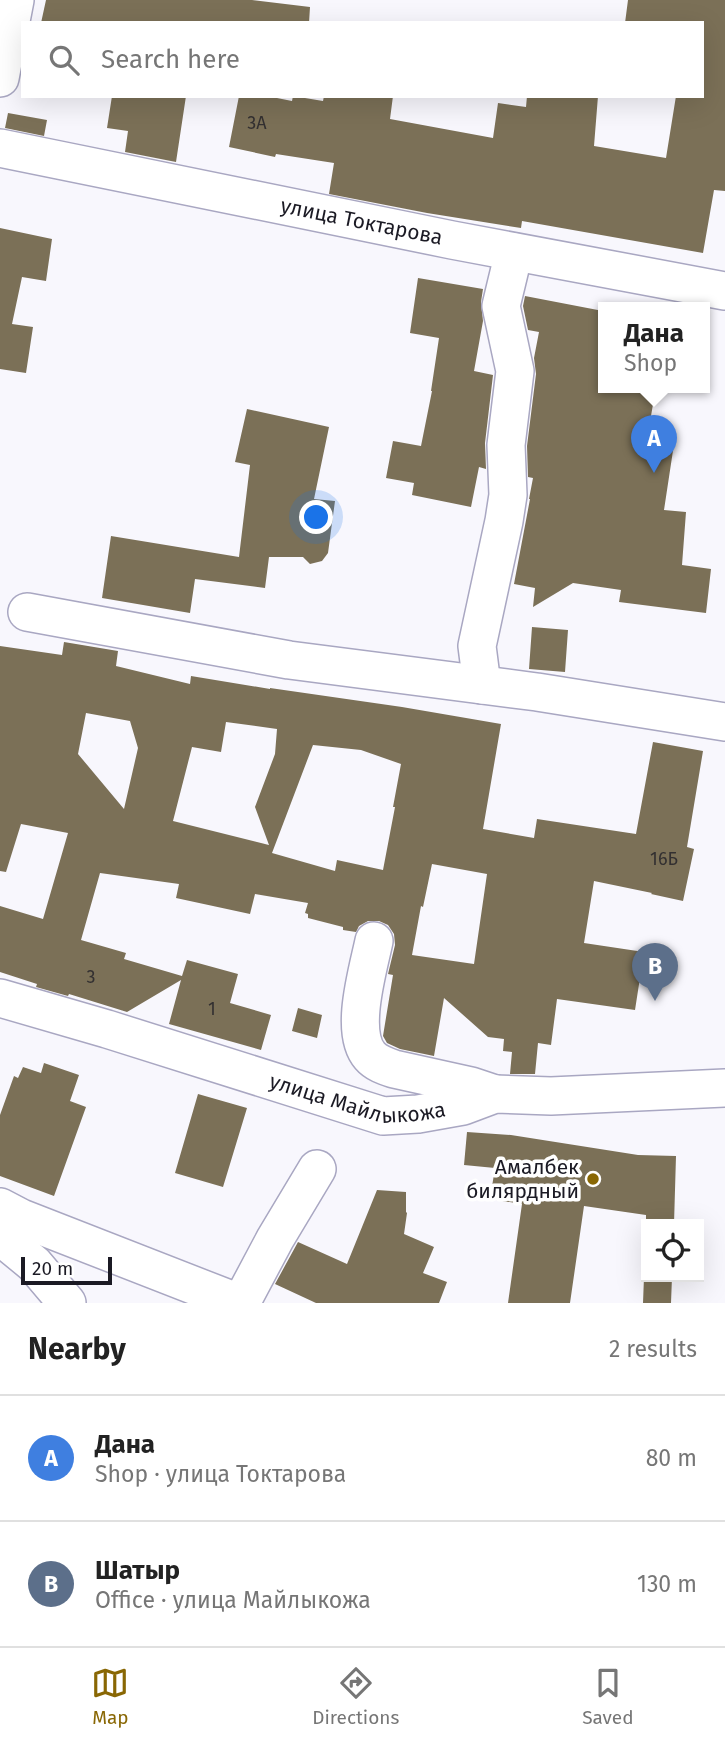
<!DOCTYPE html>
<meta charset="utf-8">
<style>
:root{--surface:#fff;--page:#f2f2f2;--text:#222;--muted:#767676;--line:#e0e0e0;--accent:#896704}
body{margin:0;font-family:"Fira Sans",sans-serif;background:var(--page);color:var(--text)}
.controls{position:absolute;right:21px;bottom:21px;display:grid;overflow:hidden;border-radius:0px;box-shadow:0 7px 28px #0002}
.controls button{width:63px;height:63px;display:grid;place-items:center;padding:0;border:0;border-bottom:2px solid var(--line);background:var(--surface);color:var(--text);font:35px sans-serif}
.scale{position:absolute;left:21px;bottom:18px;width:91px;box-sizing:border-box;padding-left:7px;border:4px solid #1b1a24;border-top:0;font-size:19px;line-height:24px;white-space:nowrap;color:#1b1a24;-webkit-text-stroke:5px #fff;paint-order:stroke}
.you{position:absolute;left:317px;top:518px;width:24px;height:24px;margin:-18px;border:5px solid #fff;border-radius:50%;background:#1a73e8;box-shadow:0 0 0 10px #1a73e833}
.badge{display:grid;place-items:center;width:46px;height:46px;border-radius:50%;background:var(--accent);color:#fff;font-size:23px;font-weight:700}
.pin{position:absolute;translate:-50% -58px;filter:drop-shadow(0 2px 4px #0008)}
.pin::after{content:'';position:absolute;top:37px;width:24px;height:21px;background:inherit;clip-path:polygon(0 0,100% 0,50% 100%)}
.popup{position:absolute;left:598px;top:302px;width:112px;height:91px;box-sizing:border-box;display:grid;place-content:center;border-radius:0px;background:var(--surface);filter:drop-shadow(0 2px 5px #0005);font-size:23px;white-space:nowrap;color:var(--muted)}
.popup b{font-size:26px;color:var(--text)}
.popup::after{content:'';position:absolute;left:50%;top:100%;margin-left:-14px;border:14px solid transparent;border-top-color:var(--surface)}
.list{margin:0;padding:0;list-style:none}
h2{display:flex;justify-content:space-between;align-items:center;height:91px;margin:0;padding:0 28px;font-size:30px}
h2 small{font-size:23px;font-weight:400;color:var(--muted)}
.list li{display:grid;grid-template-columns:46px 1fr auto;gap:21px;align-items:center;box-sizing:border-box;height:126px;padding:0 28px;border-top:2px solid var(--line)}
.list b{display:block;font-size:26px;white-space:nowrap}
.list p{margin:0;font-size:23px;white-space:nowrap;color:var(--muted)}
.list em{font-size:23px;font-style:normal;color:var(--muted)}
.icon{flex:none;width:38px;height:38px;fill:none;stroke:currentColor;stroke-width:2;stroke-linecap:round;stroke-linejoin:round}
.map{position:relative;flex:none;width:725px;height:1303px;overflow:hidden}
.search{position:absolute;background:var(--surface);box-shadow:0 7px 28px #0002;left:21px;right:21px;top:21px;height:77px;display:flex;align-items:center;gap:18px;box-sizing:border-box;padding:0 24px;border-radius:0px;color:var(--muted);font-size:26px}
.sheet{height:343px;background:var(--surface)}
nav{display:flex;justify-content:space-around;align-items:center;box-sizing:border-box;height:98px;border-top:2px solid var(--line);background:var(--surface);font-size:19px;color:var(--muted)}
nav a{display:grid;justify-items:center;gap:4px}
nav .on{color:var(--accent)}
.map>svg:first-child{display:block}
</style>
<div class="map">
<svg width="725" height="1303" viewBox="0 0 725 1303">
<rect width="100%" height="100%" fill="#f8f7fd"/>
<path fill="#7b7057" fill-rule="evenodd" d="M 46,0 L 252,0 L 310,7 L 309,23 L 41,23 Z
M 628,0 L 725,0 L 725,191 L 714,190 L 703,253 L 522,221 L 521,228 L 427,213 L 329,194 L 334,163 L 276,154 L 275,157 L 229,147 L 239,96 L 267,96 L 292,101 L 293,96 L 323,101 L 324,96 L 393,96 L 390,119 L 493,138 L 498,103 L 526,107 L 527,96 L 598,96 L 594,146 L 666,158 L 676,96 L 702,96 L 702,23 L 625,23 Z
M 112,96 L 186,96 L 176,162 L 125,152 L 128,131 L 107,128 Z
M 8,113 L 47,120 L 44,136 L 5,128 Z
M 0,228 L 52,239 L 46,281 L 22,277 L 12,324 L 33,327 L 26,373 L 0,369 Z
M 418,278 L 483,289 L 481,302 L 483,321 L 474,371 L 493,375 L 485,443 L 486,469 L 479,467 L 471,507 L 412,495 L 414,483 L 386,478 L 393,441 L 421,446 L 432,391 L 431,391 L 439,338 L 410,333 Z
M 525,296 L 603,311 L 603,387 L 656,387 L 647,439 L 674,444 L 664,510 L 686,512 L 682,565 L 711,569 L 706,613 L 619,602 L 621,590 L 573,583 L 533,607 L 535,588 L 514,584 L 530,499 L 529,499 L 533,478 L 528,477 L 527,446 L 536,374 L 534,358 L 539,332 L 528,330 L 523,306 Z
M 247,409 L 329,427 L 314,499 L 335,501 L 328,553 L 322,561 L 310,564 L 303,557 L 269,557 L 265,588 L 195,579 L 190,613 L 102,598 L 111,536 L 239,557 L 250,465 L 235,462 Z
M 532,627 L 568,630 L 565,672 L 529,669 Z
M 64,642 L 118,651 L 116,666 L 190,684 L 191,676 L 270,689 L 270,688 L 402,707 L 501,724 L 483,829 L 534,838 L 537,819 L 636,834 L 653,742 L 703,751 L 687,847 L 694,849 L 683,901 L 651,894 L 652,893 L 594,881 L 584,943 L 644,952 L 635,1010 L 557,999 L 551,1045 L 538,1043 L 535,1074 L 510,1074 L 512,1052 L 503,1051 L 504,1039 L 488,1037 L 444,998 L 434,1056 L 400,1049 L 387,1043 L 383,1036 L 393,975 L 388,974 L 395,945 L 394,934 L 388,925 L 379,921 L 368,921 L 359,926 L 356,932 L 343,930 L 343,927 L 308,918 L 308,914 L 305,913 L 308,903 L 255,894 L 250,914 L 176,898 L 179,884 L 100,873 L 81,940 L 126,953 L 124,959 L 182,976 L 187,960 L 238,974 L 230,1003 L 271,1015 L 261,1050 L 169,1024 L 181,980 L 127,1012 L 69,994 L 68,996 L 36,987 L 37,984 L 0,972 L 0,906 L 43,919 L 68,833 L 21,824 L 6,872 L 0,871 L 0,646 L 62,655 ZM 86,713 L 130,721 L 138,748 L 124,809 L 78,754 ZM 226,722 L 277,729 L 275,754 L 255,807 L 269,845 L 173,821 L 192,747 L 221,752 ZM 313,745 L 361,750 L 401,764 L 393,807 L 395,807 L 383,870 L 337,860 L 335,871 L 272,853 ZM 432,864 L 487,874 L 474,964 L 412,955 L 421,906 L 423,907 Z
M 298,1008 L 322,1015 L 317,1038 L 292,1031 Z
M 44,1063 L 79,1075 L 70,1101 L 86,1107 L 54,1196 L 0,1176 L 0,1115 L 14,1076 L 18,1078 L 23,1067 L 41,1073 Z
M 198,1094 L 247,1108 L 223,1187 L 175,1173 Z
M 467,1132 L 511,1135 L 638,1155 L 676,1156 L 674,1224 L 646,1224 L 646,1215 L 584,1206 L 570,1303 L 508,1303 L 522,1204 L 490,1199 L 495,1168 L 464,1165 Z
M 377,1190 L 406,1192 L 406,1212 L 407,1213 L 404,1234 L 434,1247 L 423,1273 L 447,1282 L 439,1303 L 316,1303 L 275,1284 L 298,1242 L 347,1264 Z
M 644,1277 L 672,1277 L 671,1303 L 643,1303 Z"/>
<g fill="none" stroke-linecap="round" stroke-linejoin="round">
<defs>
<g id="minor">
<path d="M 0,78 L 15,0"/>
<path id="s1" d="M 0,148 L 452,240 L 725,291"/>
<path d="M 27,612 L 289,660 L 537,692 L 725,722"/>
<path d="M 482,685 L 477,646 L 504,521 L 508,495 L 506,445 L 515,371 L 501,306 L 514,252"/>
<path d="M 374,941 C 368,970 349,1032 370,1056 C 376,1063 385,1066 394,1069 L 471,1086 L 495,1094"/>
<path id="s2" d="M 0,998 L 107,1029 L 383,1116 L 418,1114 L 463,1106 L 495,1094 L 551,1096 L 725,1088"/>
<path d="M 0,1207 L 21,1218 L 239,1303"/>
<path d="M 0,1236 L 34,1264 L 67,1303"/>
<path d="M 241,1303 L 275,1239 L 317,1169"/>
</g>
</defs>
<use href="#minor" stroke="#a9a7c2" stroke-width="40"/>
<use href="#minor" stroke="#fff" stroke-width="37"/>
</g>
<circle fill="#896704" stroke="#fff" stroke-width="2.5" cx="593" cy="1179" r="7"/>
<g text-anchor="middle" stroke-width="7" stroke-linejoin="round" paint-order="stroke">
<g font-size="18" fill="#333031">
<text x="257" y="129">3А</text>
<text x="664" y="865">16Б</text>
<text x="91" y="983">3</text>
<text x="212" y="1015">1</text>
</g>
<g font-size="21" fill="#1b1a24" stroke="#fff">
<text dy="7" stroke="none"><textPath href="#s1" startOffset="369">улица Токтарова</textPath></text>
<text dy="7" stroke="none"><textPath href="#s2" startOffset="373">улица Майлыкожа</textPath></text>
</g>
<g font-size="21" fill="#1b1a24" stroke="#fff" text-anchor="end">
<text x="579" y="1174">Амалбек<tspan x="579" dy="24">билярдный</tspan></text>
</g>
</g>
</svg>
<div class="controls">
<button><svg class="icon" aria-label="locate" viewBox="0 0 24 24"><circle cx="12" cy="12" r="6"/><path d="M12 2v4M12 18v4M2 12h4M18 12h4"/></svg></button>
</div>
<div class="scale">20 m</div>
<div class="you"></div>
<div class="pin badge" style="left:654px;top:473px;background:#3f7fe0">A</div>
<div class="popup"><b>Дана</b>Shop</div>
<div class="pin badge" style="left:655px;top:1001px;background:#5c6f8a">B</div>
<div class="search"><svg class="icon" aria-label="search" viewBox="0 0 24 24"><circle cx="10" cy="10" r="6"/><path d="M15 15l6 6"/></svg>Search here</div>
</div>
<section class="sheet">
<h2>Nearby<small>2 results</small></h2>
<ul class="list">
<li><span class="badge" style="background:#3f7fe0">A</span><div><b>Дана</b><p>Shop · улица Токтарова</p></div><em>80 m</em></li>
<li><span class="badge" style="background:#5c6f8a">B</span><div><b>Шатыр</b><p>Office · улица Майлыкожа</p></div><em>130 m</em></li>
</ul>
</section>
<nav>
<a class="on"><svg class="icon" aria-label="map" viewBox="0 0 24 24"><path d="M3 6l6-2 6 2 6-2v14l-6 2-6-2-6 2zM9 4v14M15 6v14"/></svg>Map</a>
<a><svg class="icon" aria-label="directions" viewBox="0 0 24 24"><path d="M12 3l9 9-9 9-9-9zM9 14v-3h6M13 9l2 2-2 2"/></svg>Directions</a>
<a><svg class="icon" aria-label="saved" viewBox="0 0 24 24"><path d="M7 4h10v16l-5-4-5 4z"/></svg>Saved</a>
</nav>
